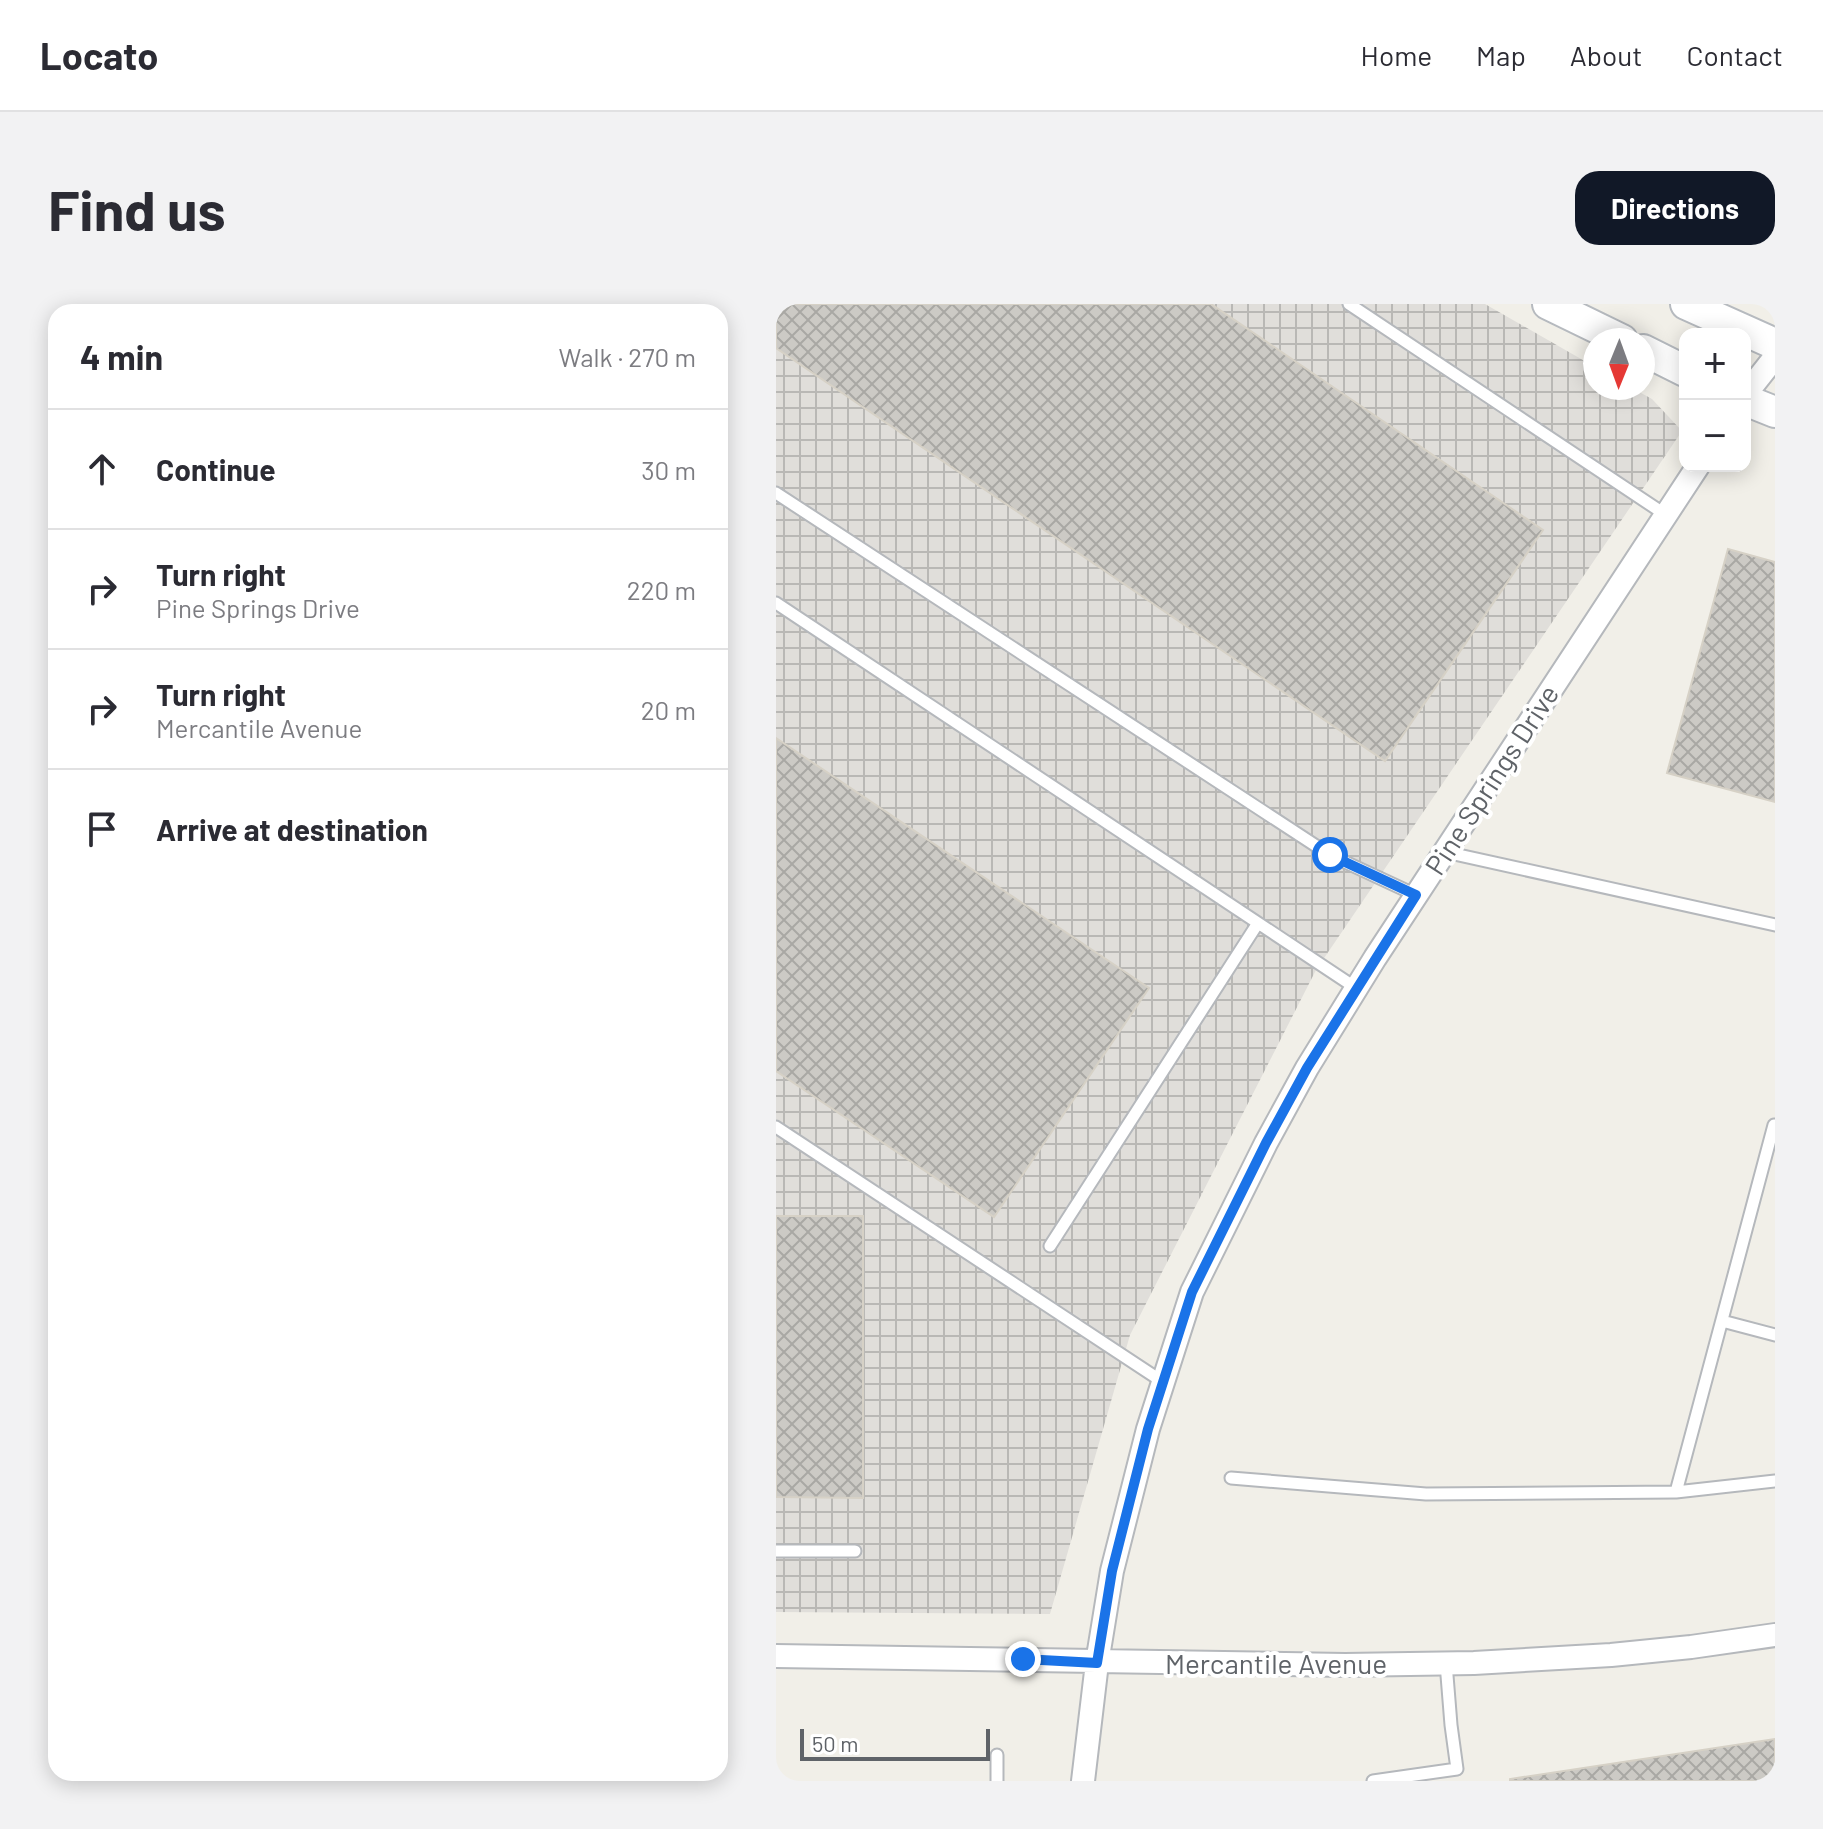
<!DOCTYPE html>
<meta charset="utf-8">
<style>
:root{--surface:#fff;--page:#f2f2f3;--text:#2b2b33;--muted:#7c7c81;--line:#e1e1e2;--accent:#111827}
body{margin:0;font-family:Barlow,sans-serif;background:var(--page);color:var(--text)}
.controls{position:absolute;right:24px;top:24px;display:grid;overflow:hidden;border-radius:16px;box-shadow:0 4px 20px #0003}
.controls button{width:72px;height:72px;display:grid;place-items:center;padding:0;border:0;border-bottom:2px solid var(--line);background:var(--surface);color:var(--text);font:40px sans-serif}
.compass{position:absolute;left:807px;top:24px;width:72px;height:72px;border-radius:50%;background:var(--surface);box-shadow:0 4px 20px #0003;rotate:181deg}
.scale{position:absolute;left:24px;bottom:20px;width:190px;box-sizing:border-box;padding-left:8px;border:4px solid #5f6368;border-top:0;font-size:22px;line-height:28px;white-space:nowrap;color:#5f6368;-webkit-text-stroke:6px #fff;paint-order:stroke}
.stop{position:absolute;width:24px;height:24px;margin:-18px;border:6px solid #1a73e8;border-radius:50%;background:#fff}
.stop.end{background:#1a73e8;border-color:#fff;box-shadow:0 2px 8px #0008}
.list{margin:0;padding:0;list-style:none}
h2{display:flex;justify-content:space-between;align-items:center;height:104px;margin:0;padding:0 32px;font-size:34px}
h2 small{font-size:26px;font-weight:400;color:var(--muted)}
.list li{display:grid;grid-template-columns:52px 1fr auto;gap:24px;align-items:center;box-sizing:border-box;height:120px;padding:0 32px;border-top:2px solid var(--line)}
.list b{display:block;font-size:30px;white-space:nowrap}
.list p{margin:0;font-size:26px;white-space:nowrap;color:var(--muted)}
.list em{font-size:26px;font-style:normal;color:var(--muted)}
.icon{flex:none;width:44px;height:44px;fill:none;stroke:currentColor;stroke-width:2;stroke-linecap:round;stroke-linejoin:round}
.map{position:relative;flex:none;width:999px;height:1477px;overflow:hidden;border-radius:24px}
header{display:flex;align-items:center;gap:48px;box-sizing:border-box;height:112px;padding:0 40px;background:var(--surface);border-bottom:2px solid var(--line)}
header strong{font-size:38px}
nav{display:flex;gap:44px;margin-inline-start:auto;font-size:28px}
.intro{display:flex;align-items:center;justify-content:space-between;box-sizing:border-box;height:192px;padding:0 48px}
h1{margin:0;font-size:56px}
.button{padding:20px 36px;border-radius:24px;background:var(--accent);color:#fff;font-size:28px;font-weight:700}
main{display:flex;gap:48px;padding:0 48px}
aside{flex:1;background:var(--surface);border-radius:24px;box-shadow:0 4px 20px #0003}
.map>svg:first-child{display:block}
</style>
<header>
<strong>Locato</strong>
<nav><a>Home</a><a>Map</a><a>About</a><a>Contact</a></nav>
</header>
<div class="intro"><h1>Find us</h1><a class="button">Directions</a></div>
<main>
<aside>
<h2>4 min<small>Walk · 270 m</small></h2>
<ul class="list">
<li><svg class="icon" aria-label="ahead" viewBox="0 0 24 24"><path d="M12 20V5M6 11l6-6 6 6"/></svg><div><b>Continue</b></div><em>30 m</em></li>
<li><svg class="icon" aria-label="right" viewBox="0 0 24 24"><path d="M7 20v-9h11M14 6l5 5-5 5"/></svg><div><b>Turn right</b><p>Pine Springs Drive</p></div><em>220 m</em></li>
<li><svg class="icon" aria-label="right" viewBox="0 0 24 24"><path d="M7 20v-9h11M14 6l5 5-5 5"/></svg><div><b>Turn right</b><p>Mercantile Avenue</p></div><em>20 m</em></li>
<li><svg class="icon" aria-label="arrive" viewBox="0 0 24 24"><path d="M6 21V4h12l-3 4 3 4H6"/></svg><div><b>Arrive at destination</b></div></li>
</ul>
</aside>
<div class="map">
<svg width="999" height="1477" viewBox="0 0 999 1477">
<defs>
<pattern id="industrial-grid" width="8" height="8" patternUnits="userSpaceOnUse" patternTransform="scale(2)"><rect width="8" height="8" fill="#e0deda"/><path d="M0 4h8M4 0v8" fill="none" stroke="#b9b8b5"/></pattern>
<pattern id="building-cross-hatch" width="8" height="8" patternUnits="userSpaceOnUse" patternTransform="scale(2)"><rect width="8" height="8" fill="#cccac5"/><path d="M0 0l8 8M0 8l8-8" fill="none" stroke="#a9a8a4"/></pattern>
</defs>
<rect width="100%" height="100%" fill="#f1efe8"/>
<path fill="url(#industrial-grid)" d="M 0,0 L 709,0 L 819,63 L 819,84 L 856,84 L 876,95 L 906,127 L 540,666 L 354,1031 L 274,1310 L 0,1308 Z"/>
<path fill="url(#building-cross-hatch)" stroke="#d6d1c6" stroke-width="2" d="M 0,0 L 435,0 L 767,226 L 609,457 L 0,44 Z
M 952,245 L 999,258 L 999,498 L 891,469 Z
M 0,434 L 373,684 L 218,913 L 0,767 Z
M 0,912 L 87,912 L 87,1194 L 0,1193 Z
M 999,1435 L 999,1477 L 734,1477 L 734,1475 Z"/>
<g fill="none" stroke-linecap="round" stroke-linejoin="round">
<defs>
<path id="lane" d="M 573,0 L 890,211
M 0,189 L 554,551 L 640,591
M 0,299 L 580,684
M 669,548 L 999,621
M 0,823 L 387,1078
M 274,942 L 482,619
M 946,1017 L 999,1031
M 455,1174 L 650,1190 L 900,1188 L 998,821 L 999,822
M 900,1188 L 999,1177
M 0,1247 L 79,1247
M 221,1451 L 221,1477
M 597,1477 L 681,1465 L 675,1421 L 670,1359"/>
<path id="street" d="M 969,91 L 999,53
M 0,1352 L 569,1361 L 698,1359 L 835,1351 L 915,1343 L 999,1331
M 307,1477 L 321,1359 L 336,1267 L 372,1125 L 416,988 L 490,839 L 531,764 L 599,654 L 922,162"/>
<path id="secondary" d="M 772,0 L 846,36
M 910,0 L 999,40
M 867,46 L 909,67
M 969,96 L 999,108"/>
</defs>
<use href="#lane" stroke="#b5b8bc" stroke-width="15"/>
<use href="#street" stroke="#b5b8bc" stroke-width="26"/>
<use href="#secondary" stroke="#b6babf" stroke-width="34"/>
<use href="#lane" stroke="#fff" stroke-width="11"/>
<use href="#street" stroke="#fff" stroke-width="22"/>
<use href="#secondary" stroke="#fff" stroke-width="30"/>
</g>
<g fill="none" stroke-linecap="round" stroke-linejoin="round">
<path stroke="#1a73e8" stroke-width="10" d="M 247,1355 L 321,1359 L 336,1267 L 372,1125 L 416,988 L 490,839 L 531,764 L 640,591 L 554,551"/>
</g>
<g text-anchor="middle" stroke-width="8" stroke-linejoin="round" paint-order="stroke">
<g font-size="28" fill="#5f6368" stroke="#fff">
<text transform="translate(716 476) rotate(-57)" y="10">Pine Springs Drive</text>
<text x="500" y="1370">Mercantile Avenue</text>
</g>
</g>
</svg>
<div class="controls">
<button>+</button>
<button>−</button>
</div>
<svg class="compass" viewBox="-18 -18 36 36"><path d="M0-13l5 13h-10z" fill="#e53935"/><path d="M0 13l5-13h-10z" fill="#7c7c81"/></svg>
<div class="scale">50 m</div>
<div class="stop" style="left:554px;top:551px"></div>
<div class="stop end" style="left:247px;top:1355px"></div>
</div>
</main>
